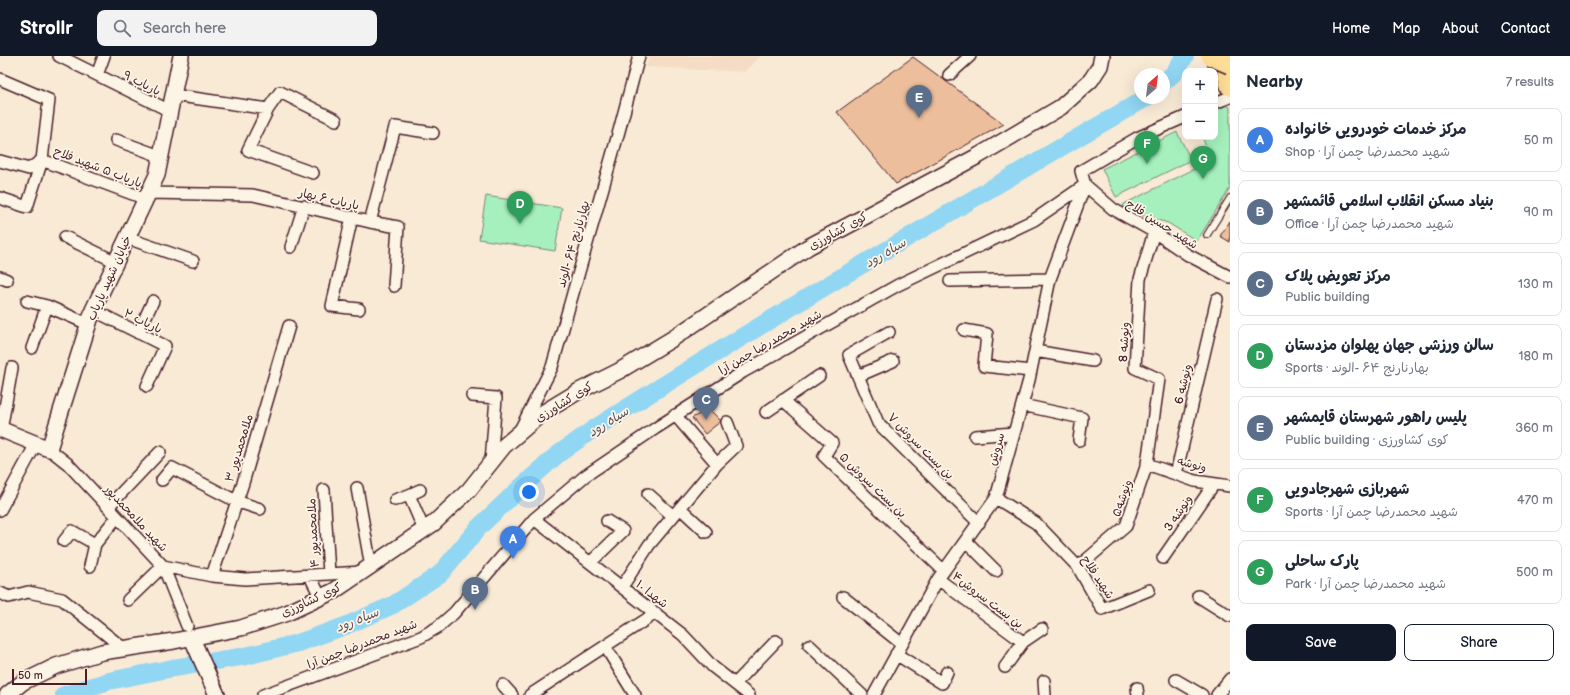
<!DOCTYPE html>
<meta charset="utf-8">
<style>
:root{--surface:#fff;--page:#f2f2f3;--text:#1f2937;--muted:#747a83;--line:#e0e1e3;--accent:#111827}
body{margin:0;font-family:"Balsamiq Sans","Playpen Sans Arabic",sans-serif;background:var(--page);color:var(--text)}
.controls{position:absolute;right:12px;top:12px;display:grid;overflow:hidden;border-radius:8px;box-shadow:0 4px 16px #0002}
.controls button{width:36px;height:36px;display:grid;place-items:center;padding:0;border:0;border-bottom:1px solid var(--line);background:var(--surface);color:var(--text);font:20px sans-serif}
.compass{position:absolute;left:1134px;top:12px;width:36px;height:36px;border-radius:50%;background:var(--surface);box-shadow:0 4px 16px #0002;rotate:28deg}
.scale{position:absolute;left:12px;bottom:10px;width:75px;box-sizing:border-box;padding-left:4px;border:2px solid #4a1f2b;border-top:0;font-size:11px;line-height:14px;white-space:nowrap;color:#4a1f2b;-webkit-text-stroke:3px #fcf5e5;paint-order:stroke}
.you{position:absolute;left:529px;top:436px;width:14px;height:14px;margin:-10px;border:3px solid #fff;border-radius:50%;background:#1a73e8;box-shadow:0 0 0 6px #1a73e833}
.badge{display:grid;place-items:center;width:26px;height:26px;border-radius:50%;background:var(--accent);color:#fff;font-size:13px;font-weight:700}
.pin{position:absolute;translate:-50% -33px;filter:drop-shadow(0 1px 2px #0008)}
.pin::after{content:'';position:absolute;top:21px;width:14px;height:12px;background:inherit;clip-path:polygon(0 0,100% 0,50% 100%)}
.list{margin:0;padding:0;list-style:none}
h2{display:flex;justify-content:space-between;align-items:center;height:52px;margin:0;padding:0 16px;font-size:17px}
h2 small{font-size:13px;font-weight:400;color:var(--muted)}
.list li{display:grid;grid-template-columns:26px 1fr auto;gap:12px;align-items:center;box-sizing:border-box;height:64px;margin:0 8px 8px;padding:0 8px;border:1px solid var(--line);border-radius:8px}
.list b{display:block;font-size:15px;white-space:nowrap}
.list p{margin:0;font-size:13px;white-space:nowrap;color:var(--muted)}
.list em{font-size:13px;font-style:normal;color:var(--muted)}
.actions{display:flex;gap:8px;padding:12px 16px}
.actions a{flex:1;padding:9px 0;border:1px solid var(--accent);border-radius:8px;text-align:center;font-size:14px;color:var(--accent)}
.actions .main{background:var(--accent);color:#fff}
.icon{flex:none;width:22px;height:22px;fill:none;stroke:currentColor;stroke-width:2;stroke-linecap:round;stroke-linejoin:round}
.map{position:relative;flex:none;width:1230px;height:639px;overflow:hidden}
header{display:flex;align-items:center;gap:24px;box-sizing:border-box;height:56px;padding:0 20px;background:var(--accent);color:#fff}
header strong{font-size:19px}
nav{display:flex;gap:22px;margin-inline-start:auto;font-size:14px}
.search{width:280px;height:36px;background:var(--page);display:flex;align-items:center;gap:10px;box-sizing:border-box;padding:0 14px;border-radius:8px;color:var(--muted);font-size:15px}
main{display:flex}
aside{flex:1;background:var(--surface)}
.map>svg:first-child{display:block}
</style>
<header>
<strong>Strollr</strong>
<div class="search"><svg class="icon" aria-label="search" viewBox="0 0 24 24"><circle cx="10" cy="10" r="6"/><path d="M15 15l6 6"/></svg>Search here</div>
<nav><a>Home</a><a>Map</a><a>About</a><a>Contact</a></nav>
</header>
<main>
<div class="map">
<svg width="1230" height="639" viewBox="0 0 1230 639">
<rect width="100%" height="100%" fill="#f9ead6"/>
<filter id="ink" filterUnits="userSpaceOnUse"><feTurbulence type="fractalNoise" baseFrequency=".025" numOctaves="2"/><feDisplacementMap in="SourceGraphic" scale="8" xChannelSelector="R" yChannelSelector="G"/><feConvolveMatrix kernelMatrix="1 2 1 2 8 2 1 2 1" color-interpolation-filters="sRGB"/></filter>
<g filter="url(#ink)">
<path fill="#f5ddc5" d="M 649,0 L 761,0 L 744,16 L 646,11 Z"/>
<path fill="#a6f0be" stroke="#788874" d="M 1225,49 L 1230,51 L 1230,132 L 1197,185 L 1168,167 L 1140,159 L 1123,151 L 1124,148 L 1194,113 L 1205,88 L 1202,81 L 1215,81 L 1215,54 Z
M 1177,76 L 1191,104 L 1116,141 L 1102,113 Z
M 486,140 L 562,152 L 555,195 L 479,183 Z"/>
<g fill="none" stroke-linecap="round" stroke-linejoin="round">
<path stroke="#91d6f3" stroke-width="18" d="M 1164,26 L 1174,17 L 1185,0
M 64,639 L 109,625 L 168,613 L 246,600 L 298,587 L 345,570 L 393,549 L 440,518 L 479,471 L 519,433 L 557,399 L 595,372 C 776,258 961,149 1146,42"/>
</g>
<path fill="#ecbe9c" stroke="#4a1f2b" d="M 913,1 L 1004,68 L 896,128 L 837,56 Z
M 1230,165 L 1230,186 L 1220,180 Z
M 709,353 L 721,365 L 705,378 L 692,362 Z"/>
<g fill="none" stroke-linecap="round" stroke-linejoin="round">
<defs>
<path id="lane" d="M 1207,179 L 1230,142"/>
<path id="street" d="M 59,0 L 170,55
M 97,19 L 104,0
M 949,19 L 970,0
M 0,23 L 49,44 L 42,104 L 27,151 L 0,142
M 173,39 L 268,53 L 280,36 L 336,64
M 1215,47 L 1230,41
M 268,53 L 248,94 L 313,117
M 116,84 L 160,100
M 42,104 L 146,143
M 0,105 L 29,113 L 42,104
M 149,137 L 253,139 L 370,166 L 395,71 L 433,77
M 352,161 L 332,250 L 359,253
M 370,166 L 398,171 L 394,230
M 65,181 L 116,206
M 127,182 L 193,205
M 291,191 L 304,150
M 0,221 L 7,224
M 950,225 L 1050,223
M 27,245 L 47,250 L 88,268
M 93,254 L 165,290 L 147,330
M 964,274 L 987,278 L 984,310 L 1031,315
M 889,276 L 849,299 L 878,367 L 979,467
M 138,277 L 153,245
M 32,292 L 47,250
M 1035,295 L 1093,305
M 858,320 L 893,305
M 472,340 L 496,342 L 491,406
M 783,344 L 832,387 L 824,400 L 944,515
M 1022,349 L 1082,362 L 1079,384
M 766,356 L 819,320
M 1,374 L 12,312
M 520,374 L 552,311 L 619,75 L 639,0
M 975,380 L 1014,377
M 49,393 L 68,408 L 163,510 L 212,520 L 245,523 L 362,516
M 717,408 L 736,390 L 727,366
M 1147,408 L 1195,425 L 1230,430
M 1176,418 L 1217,243
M 162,424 L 172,412 L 236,445 L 260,453
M 357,432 L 371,511
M 324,434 L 329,518
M 648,438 L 673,460
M 409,439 L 420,434
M 996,442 L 1036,467 L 1078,511 L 1102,553 L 1149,534
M 395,444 L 409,439 L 424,474
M 108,451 L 160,396
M 680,452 L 706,476
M 0,454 L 36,388
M 534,463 L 683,579 L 713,611 L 749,639
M 64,485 L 72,475 L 95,488
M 966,485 L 996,515
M 1163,502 L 1214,428
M 591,506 L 623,475 L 607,465
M 90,510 L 95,488 L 117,461
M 163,510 L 187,570
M 1078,511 L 1126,470 L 1147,408 L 1159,323 L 1135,312 L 1140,223 L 1154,176
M 212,520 L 243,427 L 289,270
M 310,520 L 321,542
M 938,523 L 1023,586 L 1042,573
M 622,531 L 649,489 L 717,408 L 675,359
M 0,537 L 9,541 L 28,536 L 62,543 L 123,592
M 1198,540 L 1230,560
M 843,541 L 902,588
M 128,544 L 163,510
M 809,589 L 862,639
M 605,590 L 635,639
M 896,598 L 942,627 L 947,616
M 1005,611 L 1023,586
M 1176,624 L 1202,639
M 1044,625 L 1045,639
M 735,628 L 776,585
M 503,629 L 512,639
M 1137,632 L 1138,639
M 263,639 L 421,581 L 438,571 L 454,557 L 534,463 L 585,420 L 656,372 L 743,316 L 898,229 L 1034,164 L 1085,129 L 1081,115 L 1137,82 L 1185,61
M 530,639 L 656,557
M 874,639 L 938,523 L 996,442 L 1029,324 L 1050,223 L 1085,129 L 1113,153 L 1154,176 L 1188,199 L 1230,221
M 1217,639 L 1230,623"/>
<path id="secondary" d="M 0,373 L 49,393 L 93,254 L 157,119 L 181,0
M 194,587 L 217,639
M 7,639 L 23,626 L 56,610 L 102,596 L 174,585 L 241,572 L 287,557 L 334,535 L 434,467 L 469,434 L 504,390 L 541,358 L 579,335 L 619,315 L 672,283 L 808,191 L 978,100 L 1061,51 L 1091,24 L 1100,10 L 1102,0"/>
<path id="highway" d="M 1230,2 L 1227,17 L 1230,30"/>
</defs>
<use href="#lane" stroke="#4a1f2b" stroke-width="8"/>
<use href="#street" stroke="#4a1f2b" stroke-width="14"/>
<use href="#secondary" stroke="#4a1f2b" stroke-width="18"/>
<use href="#highway" stroke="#4a1f2b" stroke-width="22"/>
<use href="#lane" stroke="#fcf5e5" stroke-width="5.5"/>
<use href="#street" stroke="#fcf5e5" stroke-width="11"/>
<use href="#secondary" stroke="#fcf5e5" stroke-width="15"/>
<use href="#highway" stroke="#fedd96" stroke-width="19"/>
<defs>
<path id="highway-bridge" d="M 1211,0 L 1230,8"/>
</defs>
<use href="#highway-bridge" stroke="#4a1f2b" stroke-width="22" stroke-linecap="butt"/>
<use href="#highway-bridge" stroke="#fedd96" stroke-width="19"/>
</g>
</g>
<g text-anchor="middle" stroke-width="3.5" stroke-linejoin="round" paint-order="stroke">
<g font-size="12" fill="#4a1f2b" stroke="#fcf5e5">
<text transform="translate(142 27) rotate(27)" y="4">پاریاب ۹</text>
<text transform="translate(98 111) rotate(21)" y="4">پاریاب ۵ شهید فلاح</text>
<text transform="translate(329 143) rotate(13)" y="4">پاریاب ۶ بهار</text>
<text transform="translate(1162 168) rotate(32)" y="4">شهید حسین فلاح</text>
<text transform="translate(838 175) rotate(-29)" y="4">کوی کشاورزی</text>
<text transform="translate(573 188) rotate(-74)" y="4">بهارنارنج ۶۴ -الوند</text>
<text transform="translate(109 222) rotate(-66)" y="4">خیابان شهید پاریاب</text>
<text transform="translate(143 265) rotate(26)" y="4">پاریاب ۲</text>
<text transform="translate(770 286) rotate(-30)" y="4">شهید محمدرضا چمن آرا</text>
<text transform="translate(1124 286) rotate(-87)" y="4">ونوشه 8</text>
<text transform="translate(1183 328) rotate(-77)" y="4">ونوشه 6</text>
<text transform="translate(564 346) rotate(-32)" y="4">کوی کشاورزی</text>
<text transform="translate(921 390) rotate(45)" y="4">بن بست سروش ۷</text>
<text transform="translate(239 392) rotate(-73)" y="4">ملامحمدپور ۳</text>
<text transform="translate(996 393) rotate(-74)" y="4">سروش</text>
<text transform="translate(1192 408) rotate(16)" y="4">ونوشه</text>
<text transform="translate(873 429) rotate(44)" y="4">بن بست سروش ۵</text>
<text transform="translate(1122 442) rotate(-71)" y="4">ونوشه۵</text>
<text transform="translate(1178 457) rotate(-56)" y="4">ونوشه 3</text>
<text transform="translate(136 462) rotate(47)" y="4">شهید ملامحمدپور</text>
<text transform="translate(313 477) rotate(-93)" y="4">ملامحمدپور ۴</text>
<text transform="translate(1098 521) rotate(57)" y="4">شهید فلاح</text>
<text transform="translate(652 538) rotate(38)" y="4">شهدا ۱۰</text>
<text transform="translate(311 544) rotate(-25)" y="4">کوی کشاورزی</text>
<text transform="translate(988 544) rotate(37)" y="4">بن بست سروش۴</text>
<text transform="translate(362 588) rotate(-21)" y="4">شهید محمدرضا چمن آرا</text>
</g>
<g font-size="13" font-style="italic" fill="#5c4d5d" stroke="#fcf5e5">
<text transform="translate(885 196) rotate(-31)" y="5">سیاه رود</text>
<text transform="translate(608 365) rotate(-32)" y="5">سیاه رود</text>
<text transform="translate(357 563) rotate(-22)" y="5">سیاه رود</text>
</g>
</g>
</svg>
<div class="controls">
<button>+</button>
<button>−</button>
</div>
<svg class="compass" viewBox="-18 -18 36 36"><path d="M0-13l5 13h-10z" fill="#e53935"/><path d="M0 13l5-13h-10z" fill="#747a83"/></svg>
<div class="scale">50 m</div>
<div class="you"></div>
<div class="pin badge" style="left:513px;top:503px;background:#3f7fe0">A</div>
<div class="pin badge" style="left:475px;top:554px;background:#5c6f8a">B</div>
<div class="pin badge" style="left:706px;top:364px;background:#5c6f8a">C</div>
<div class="pin badge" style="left:520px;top:168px;background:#2e9e5b">D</div>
<div class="pin badge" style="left:919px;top:62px;background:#5c6f8a">E</div>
<div class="pin badge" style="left:1147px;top:108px;background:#2e9e5b">F</div>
<div class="pin badge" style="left:1203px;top:123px;background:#2e9e5b">G</div>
</div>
<aside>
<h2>Nearby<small>7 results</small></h2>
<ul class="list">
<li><span class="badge" style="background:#3f7fe0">A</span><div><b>مرکز خدمات خودرویی خانواده</b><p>Shop · شهید محمدرضا چمن آرا</p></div><em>50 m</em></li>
<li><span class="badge" style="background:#5c6f8a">B</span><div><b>بنیاد مسکن انقلاب اسلامی قائمشهر</b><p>Office · شهید محمدرضا چمن آرا</p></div><em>90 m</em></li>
<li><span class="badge" style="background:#5c6f8a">C</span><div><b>مرکز تعویض پلاک</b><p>Public building</p></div><em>130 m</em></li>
<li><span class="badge" style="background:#2e9e5b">D</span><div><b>سالن ورزشی جهان پهلوان مزدستان</b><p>Sports · بهارنارنج ۶۴ -الوند</p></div><em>180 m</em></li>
<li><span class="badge" style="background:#5c6f8a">E</span><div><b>پلیس راهور شهرستان قایمشهر</b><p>Public building · کوی کشاورزی</p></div><em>360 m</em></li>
<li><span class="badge" style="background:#2e9e5b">F</span><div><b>شهربازی شهرجادویی</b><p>Sports · شهید محمدرضا چمن آرا</p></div><em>470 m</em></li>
<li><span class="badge" style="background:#2e9e5b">G</span><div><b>پارک ساحلی</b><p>Park · شهید محمدرضا چمن آرا</p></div><em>500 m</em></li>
</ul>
<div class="actions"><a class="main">Save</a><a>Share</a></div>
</aside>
</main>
